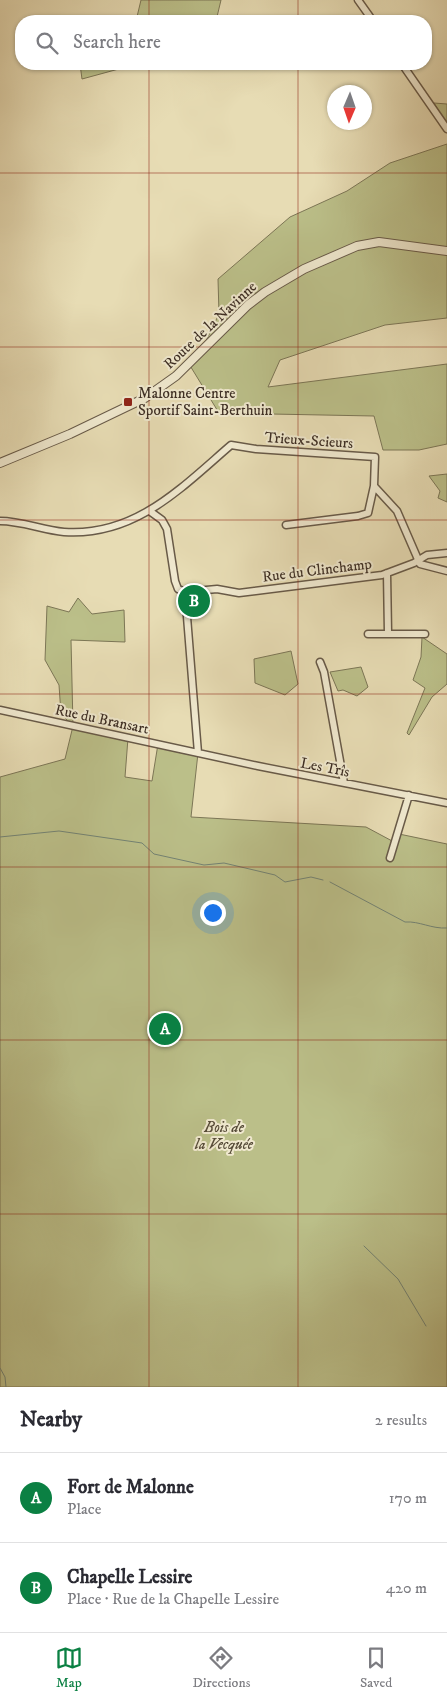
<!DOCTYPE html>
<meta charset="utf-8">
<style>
:root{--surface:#fff;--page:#f7f7f7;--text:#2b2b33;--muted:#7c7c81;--line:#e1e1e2;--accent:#0b8043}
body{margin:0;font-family:"IM FELL DW Pica",serif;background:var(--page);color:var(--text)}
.compass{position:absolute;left:327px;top:85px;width:45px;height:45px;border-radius:50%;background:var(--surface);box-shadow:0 1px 4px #0004;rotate:182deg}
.you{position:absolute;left:212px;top:912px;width:18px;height:18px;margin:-12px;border:4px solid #fff;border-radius:50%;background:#1a73e8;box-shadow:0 0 0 8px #1a73e833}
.badge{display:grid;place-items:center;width:32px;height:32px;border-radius:50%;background:var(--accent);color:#fff;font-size:16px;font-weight:700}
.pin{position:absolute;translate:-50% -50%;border:2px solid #fff;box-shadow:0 1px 5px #0006}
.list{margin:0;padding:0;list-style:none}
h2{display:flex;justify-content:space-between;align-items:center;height:65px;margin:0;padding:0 20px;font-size:21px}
h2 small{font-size:16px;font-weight:400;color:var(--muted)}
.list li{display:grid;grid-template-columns:32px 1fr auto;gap:15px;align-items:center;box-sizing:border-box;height:90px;padding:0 20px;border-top:1px solid var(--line)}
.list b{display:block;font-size:19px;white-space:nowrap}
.list p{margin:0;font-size:16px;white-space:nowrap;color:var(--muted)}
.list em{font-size:16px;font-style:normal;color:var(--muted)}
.icon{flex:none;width:28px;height:28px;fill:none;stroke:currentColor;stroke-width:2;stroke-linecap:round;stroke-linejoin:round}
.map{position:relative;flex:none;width:447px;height:1387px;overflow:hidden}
.search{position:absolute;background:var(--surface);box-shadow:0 1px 4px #0004;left:15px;right:15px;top:15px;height:55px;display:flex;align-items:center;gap:12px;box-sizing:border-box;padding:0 18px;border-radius:20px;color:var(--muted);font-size:19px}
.sheet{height:245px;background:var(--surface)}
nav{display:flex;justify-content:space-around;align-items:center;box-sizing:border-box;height:70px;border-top:1px solid var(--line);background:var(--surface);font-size:14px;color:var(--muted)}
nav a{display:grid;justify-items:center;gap:2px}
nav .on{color:var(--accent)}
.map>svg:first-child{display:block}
</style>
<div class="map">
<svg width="447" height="1387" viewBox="0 0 447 1387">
<rect width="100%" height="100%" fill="#e7dcb4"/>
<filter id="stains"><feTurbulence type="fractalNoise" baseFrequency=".004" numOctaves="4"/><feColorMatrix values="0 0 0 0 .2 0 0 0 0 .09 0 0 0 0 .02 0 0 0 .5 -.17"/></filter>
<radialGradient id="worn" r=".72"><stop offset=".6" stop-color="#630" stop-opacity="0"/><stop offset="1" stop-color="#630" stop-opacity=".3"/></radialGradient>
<path fill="#bbbf89" stroke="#7c7656" d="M 141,0 L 221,0 L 216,21 L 136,21 Z
M 80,64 L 137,64 L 82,79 Z
M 434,103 L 447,104 L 447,125 Z
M 447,144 L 447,318 L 385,325 L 280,360 L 268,387 L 447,364 L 447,444 L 419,450 L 383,450 L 374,416 L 219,413 L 189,364 L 203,347 L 219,314 L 218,279 L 290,217 L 347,191 L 390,163 Z
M 447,474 L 447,502 L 438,498 L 440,491 L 429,476 Z
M 78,598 L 92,614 L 124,610 L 125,642 L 71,640 L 73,726 L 128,738 L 125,777 L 152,781 L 158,744 L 198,753 L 191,817 L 366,827 L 394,842 L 399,834 L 447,844 L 447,1387 L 0,1387 L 0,777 L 65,759 L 73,726 L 61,714 L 59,685 L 45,660 L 47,606 L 69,612 Z
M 422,637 L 447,654 L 447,684 L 432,697 L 409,735 L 407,733 L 425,688 L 413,680 L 421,657 Z
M 291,651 L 298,684 L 285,695 L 255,683 L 254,659 Z
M 361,667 L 368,687 L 357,696 L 343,690 L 338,691 L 330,672 Z"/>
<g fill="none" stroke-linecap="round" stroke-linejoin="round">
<path stroke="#738374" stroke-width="1" d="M 0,837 L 59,831 L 142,843 L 154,854 L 204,865 L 224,863 L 275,875 L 285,882 L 311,877 L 323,880
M 330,882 L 405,922 C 420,921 431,929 447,928
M 364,1246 L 398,1279 L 426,1326
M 0,1368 L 5,1377 L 6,1387"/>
<defs>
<path id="minor" d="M 358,0 L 373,21
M 402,64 L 447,129
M 151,512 L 162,520 L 167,529 L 175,581 L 178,589 L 185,592 L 198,753
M 0,521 C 22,521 42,530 64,532 C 135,537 181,488 231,445 L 256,449 L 375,457 L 374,486 L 397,511 L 420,564 L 447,571
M 286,525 L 358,516 L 368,513 L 374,486
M 387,573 L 388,633
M 185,592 L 217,589 L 239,593 L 382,575 L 414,563 L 427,555 L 447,553
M 368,634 L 425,634
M 320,662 L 324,672 L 344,783
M 0,710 L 258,766 L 447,803
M 390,858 L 409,795"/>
<path id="tertiary" d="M 0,463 L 70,434 L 145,398 L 176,376 L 248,305 L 265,292 L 304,269 L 357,246 L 379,242 L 447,251"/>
</defs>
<use href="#minor" stroke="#685a48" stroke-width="9"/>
<use href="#tertiary" stroke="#685a48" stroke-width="10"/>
<use href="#minor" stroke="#efe8ce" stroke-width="6"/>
<use href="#tertiary" stroke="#efe8ce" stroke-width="8"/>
</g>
<path fill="none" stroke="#8f2418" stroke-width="1" stroke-opacity="0.55" d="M 149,0 L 149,21M 298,0 L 298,21M 149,64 L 149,1387M 298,64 L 298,1387M 0,173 L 447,173M 0,347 L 447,347M 0,520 L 447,520M 0,694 L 447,694M 0,867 L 447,867M 0,1040 L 447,1040M 0,1214 L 447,1214"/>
<rect fill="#8f2418" stroke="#efe8ce" stroke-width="2" x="123" y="397" width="10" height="10" rx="2.5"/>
<g text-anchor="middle" stroke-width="4" stroke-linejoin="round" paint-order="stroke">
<g font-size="15" fill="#3d2e24" stroke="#efe8ce">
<text transform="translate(210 325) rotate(-43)" y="5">Route de la Navinne</text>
<text transform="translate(309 440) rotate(4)" y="5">Trieux-Scieurs</text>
<text transform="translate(317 570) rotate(-7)" y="5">Rue du Clinchamp</text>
<text transform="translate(102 719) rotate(12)" y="5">Rue du Bransart</text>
<text transform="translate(325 767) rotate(11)" y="5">Les Trîs</text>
</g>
<g font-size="15" fill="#3d2e24" stroke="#efe8ce" text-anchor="start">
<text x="138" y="398">Malonne Centre<tspan x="138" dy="17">Sportif Saint-Berthuin</tspan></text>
</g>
<g font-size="15" font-style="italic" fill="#564b38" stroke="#efe8ce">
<text x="224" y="1132">Bois de<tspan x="224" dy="17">la Vecquée</tspan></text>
</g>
</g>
<rect width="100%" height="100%" filter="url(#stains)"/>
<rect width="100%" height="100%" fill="url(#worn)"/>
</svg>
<svg class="compass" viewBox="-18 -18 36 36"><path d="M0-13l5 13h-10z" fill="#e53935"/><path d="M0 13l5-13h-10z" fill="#7c7c81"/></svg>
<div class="you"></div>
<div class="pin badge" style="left:165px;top:1029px">A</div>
<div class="pin badge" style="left:194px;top:601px">B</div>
<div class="search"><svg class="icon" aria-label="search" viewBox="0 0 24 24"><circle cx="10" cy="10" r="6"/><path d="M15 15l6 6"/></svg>Search here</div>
</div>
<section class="sheet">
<h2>Nearby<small>2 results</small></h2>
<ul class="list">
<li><span class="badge">A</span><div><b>Fort de Malonne</b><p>Place</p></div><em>170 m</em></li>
<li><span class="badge">B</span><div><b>Chapelle Lessire</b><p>Place · Rue de la Chapelle Lessire</p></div><em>420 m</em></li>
</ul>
</section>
<nav>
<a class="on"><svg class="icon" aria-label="map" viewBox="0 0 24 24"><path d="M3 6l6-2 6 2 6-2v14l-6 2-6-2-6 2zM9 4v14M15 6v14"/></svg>Map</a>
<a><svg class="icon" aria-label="directions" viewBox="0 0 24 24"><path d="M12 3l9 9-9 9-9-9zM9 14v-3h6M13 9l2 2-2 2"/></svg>Directions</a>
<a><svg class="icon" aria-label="saved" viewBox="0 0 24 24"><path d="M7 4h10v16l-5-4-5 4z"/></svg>Saved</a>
</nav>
